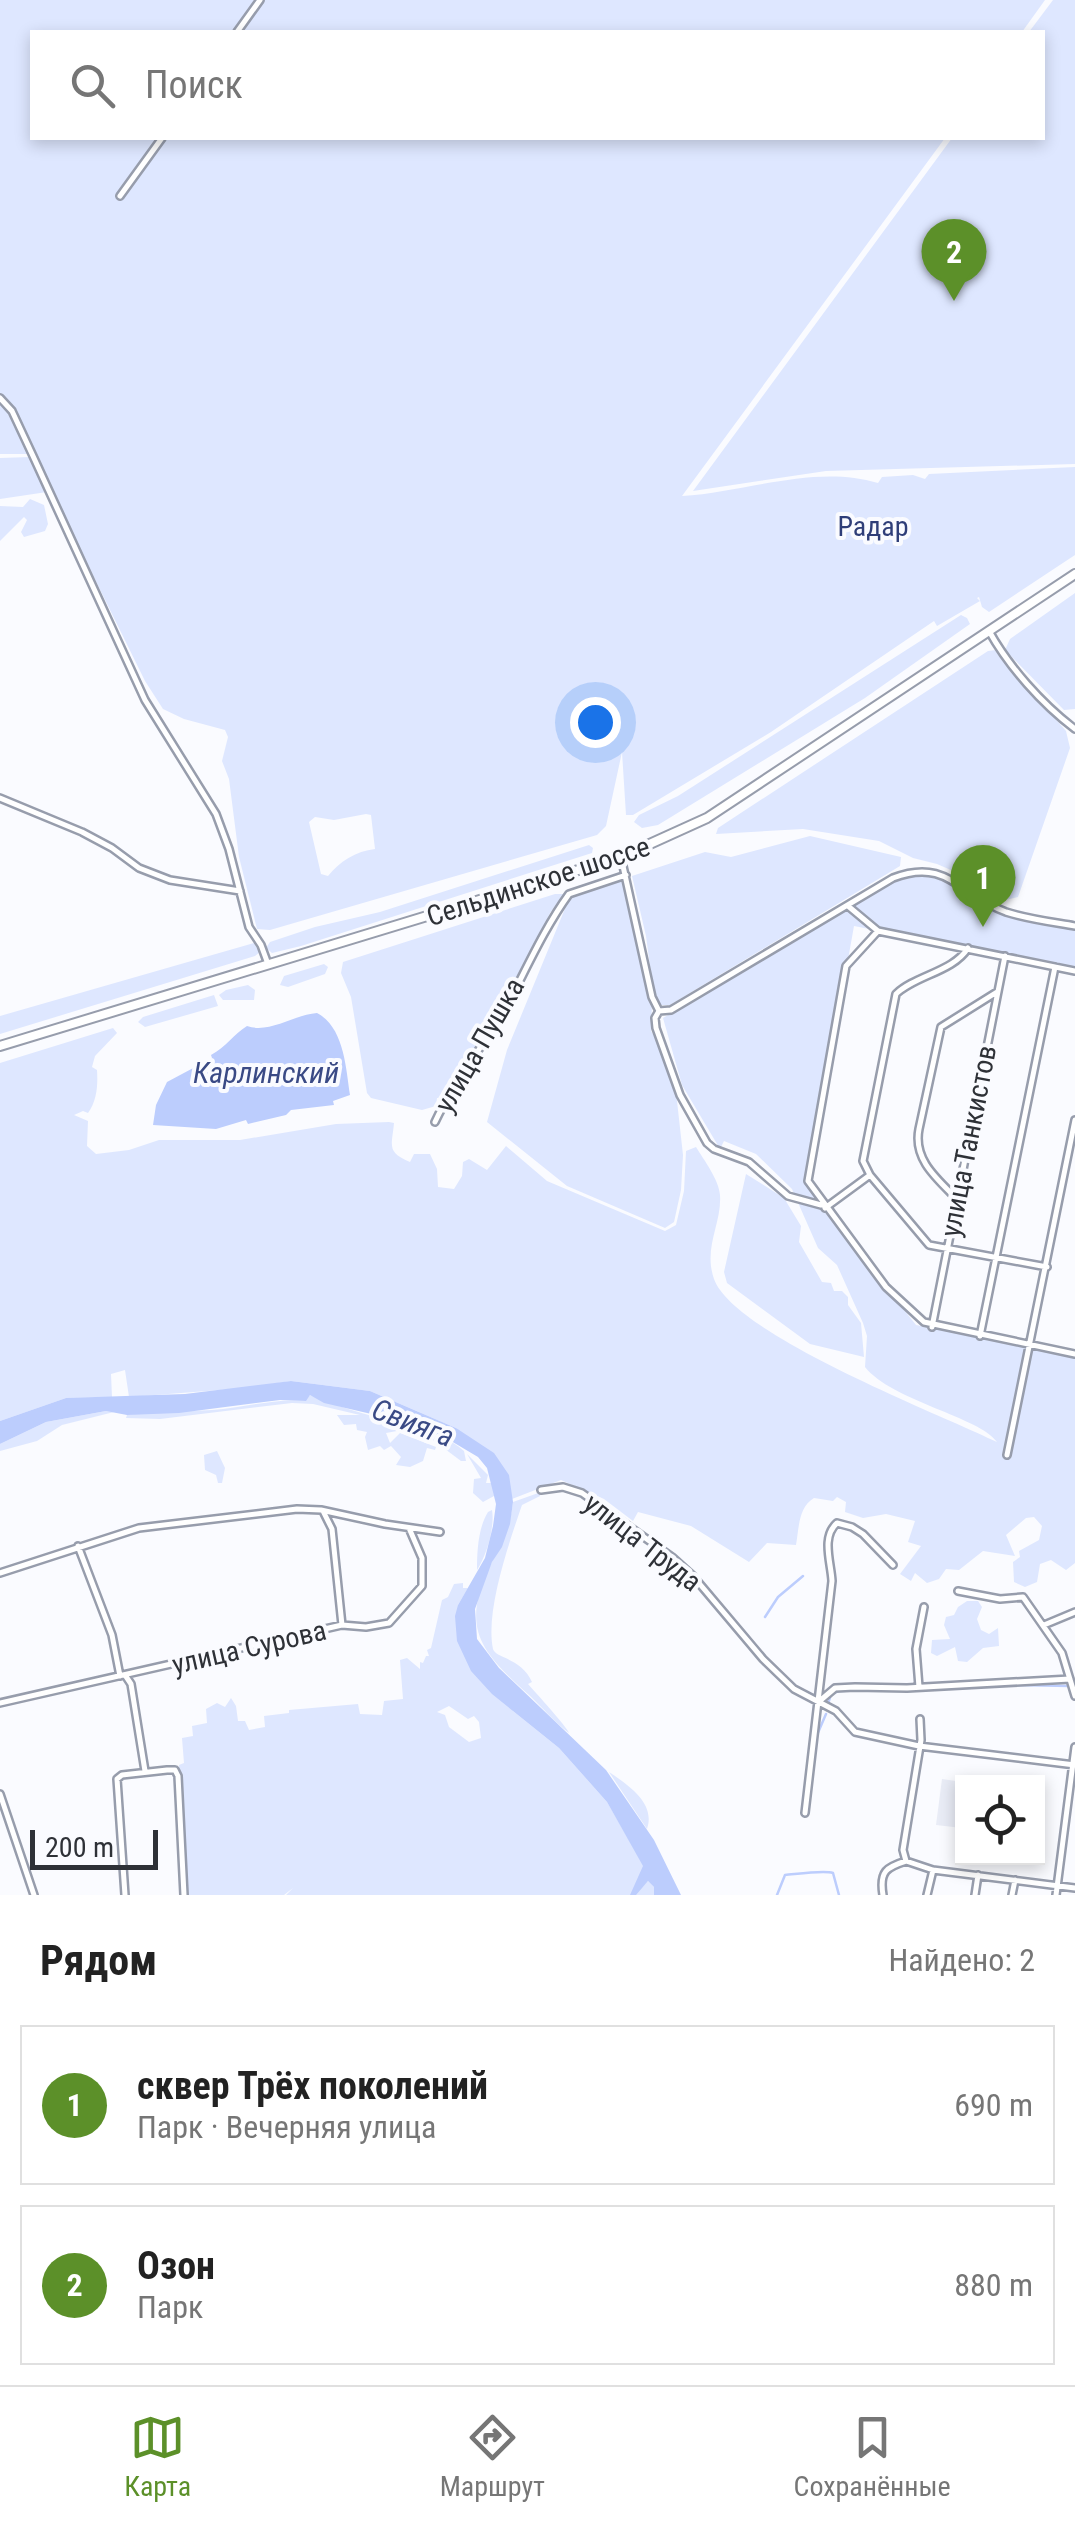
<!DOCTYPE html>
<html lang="ru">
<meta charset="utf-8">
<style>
:root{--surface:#fff;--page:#f6f6f6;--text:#222;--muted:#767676;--line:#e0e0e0;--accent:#5c9029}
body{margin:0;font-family:"Roboto Condensed",sans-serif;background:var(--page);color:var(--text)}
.controls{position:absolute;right:30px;bottom:30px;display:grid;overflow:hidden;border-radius:0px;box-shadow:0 5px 15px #0003}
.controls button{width:90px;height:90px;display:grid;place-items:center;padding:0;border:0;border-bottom:2px solid var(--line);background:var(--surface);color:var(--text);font:50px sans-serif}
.scale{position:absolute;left:30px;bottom:25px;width:128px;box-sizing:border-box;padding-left:10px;border:5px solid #2e3137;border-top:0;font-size:28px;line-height:35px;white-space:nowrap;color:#2e3137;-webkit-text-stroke:8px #fafbff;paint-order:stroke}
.you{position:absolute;left:595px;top:722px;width:35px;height:35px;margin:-25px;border:8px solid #fff;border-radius:50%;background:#1a73e8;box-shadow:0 0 0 15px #1a73e833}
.badge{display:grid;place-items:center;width:65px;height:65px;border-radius:50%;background:var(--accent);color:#fff;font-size:32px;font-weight:700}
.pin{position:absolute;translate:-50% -82px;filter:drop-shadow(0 2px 5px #0008)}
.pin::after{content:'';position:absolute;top:52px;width:35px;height:30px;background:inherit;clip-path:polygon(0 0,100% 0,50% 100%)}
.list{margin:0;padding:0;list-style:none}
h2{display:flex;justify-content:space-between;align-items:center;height:130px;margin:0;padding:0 40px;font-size:42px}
h2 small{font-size:32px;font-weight:400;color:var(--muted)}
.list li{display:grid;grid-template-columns:65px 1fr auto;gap:30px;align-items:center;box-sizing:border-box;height:160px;margin:0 20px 20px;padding:0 20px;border:2px solid var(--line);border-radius:0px}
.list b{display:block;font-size:38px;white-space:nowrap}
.list p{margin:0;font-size:32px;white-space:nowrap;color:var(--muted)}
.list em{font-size:32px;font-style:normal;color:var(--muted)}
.icon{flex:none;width:55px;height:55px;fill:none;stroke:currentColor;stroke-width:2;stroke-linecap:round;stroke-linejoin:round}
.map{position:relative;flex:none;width:1075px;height:1895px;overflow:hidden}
.search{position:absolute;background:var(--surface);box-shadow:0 5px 15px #0003;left:30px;right:30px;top:30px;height:110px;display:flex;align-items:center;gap:25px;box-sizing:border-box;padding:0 35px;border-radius:0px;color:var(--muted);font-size:38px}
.sheet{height:490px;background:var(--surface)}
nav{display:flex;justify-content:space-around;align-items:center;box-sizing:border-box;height:140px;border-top:2px solid var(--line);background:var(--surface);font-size:28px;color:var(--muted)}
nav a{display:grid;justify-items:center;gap:5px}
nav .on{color:var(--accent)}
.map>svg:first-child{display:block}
</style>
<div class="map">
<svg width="1075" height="1895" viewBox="0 0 1075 1895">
<rect width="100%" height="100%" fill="#fafbff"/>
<path fill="#e9ecf6" d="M 942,1779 L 963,1782 L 962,1828 L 936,1825 Z"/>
<path fill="#dee7ff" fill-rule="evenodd" d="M 0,0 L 1045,0 L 1022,32 L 32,32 L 32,138 L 945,138 L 682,496 C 747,492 815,464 878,483 L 882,477 L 913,475 L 925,479 L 929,474 L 1075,467 L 1075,555 L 989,612 L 982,607 L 979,597 L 977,598 L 980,601 L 937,626 L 934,621 L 771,732 L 633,815 L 626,815 L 622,752 L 606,826 L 597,835 L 270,930 L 257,929 L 239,857 L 229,779 L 222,761 L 228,737 L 225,730 L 184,719 L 163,709 L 145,681 L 9,405 L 0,396 ZM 366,814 L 371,815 L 375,849 C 356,851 339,862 328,876 L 321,874 L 309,822 L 315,817 L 334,820 Z
M 1053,0 L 1075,0 L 1075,464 L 826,471 L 693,491 L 952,138 L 1042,138 L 1042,32 L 1029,32 Z
M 0,403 L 8,413 L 28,454 L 0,454 Z
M 30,457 L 47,492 L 0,499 L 0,458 Z
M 30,499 L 44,505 L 48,524 L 45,531 L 24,537 L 21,532 L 27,520 L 24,517 L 0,541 L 0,506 L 23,507 Z
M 1075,593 L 1075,709 L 1064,710 L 1005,650 L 1010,639 Z
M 961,615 L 967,618 L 970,624 L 865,698 L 658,825 L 642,828 L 634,822 L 639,815 L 678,796 Z
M 996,650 L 1066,731 L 1070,748 L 1018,897 L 1001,901 L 967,877 L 937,864 L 913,858 L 879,841 L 803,829 L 716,834 L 718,828 L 988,651 Z
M 810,836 L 901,857 L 900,866 L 670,1005 L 660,1005 L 654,997 L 646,936 L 632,876 L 705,852 L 731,857 Z
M 589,845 L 593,848 L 592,853 L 301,946 L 272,953 L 266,948 L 270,942 L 315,927 L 380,912 Z
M 927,873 C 948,879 963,894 983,904 C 1011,919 1044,923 1075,929 L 1075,969 L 854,926 L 808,1184 L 823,1207 L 916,1325 L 1029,1346 L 1008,1451 L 1011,1450 L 1032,1346 L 1075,1356 L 1075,1563 L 1066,1570 L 1051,1560 L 1040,1564 L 1037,1582 L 1025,1587 L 1014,1582 L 1013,1562 L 1020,1557 L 1019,1551 L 1039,1540 L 1042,1526 L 1034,1517 L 1026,1518 L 1006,1535 L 1015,1556 L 983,1551 L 959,1570 L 946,1569 L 939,1579 L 927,1583 L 915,1573 L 911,1581 L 900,1574 L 921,1546 L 908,1542 L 915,1521 L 886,1514 L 863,1518 L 845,1512 L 846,1502 L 837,1497 L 833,1501 L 814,1498 C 798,1507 799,1529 796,1545 L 767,1543 L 749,1562 L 691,1526 L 638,1512 L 633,1521 L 604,1499 L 561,1480 L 512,1499 L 510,1487 L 456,1428 L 370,1391 L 291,1381 L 246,1388 L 129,1397 L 125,1370 L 111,1374 L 112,1397 L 66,1398 L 0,1421 L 0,1063 L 113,1028 L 117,1033 L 95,1056 L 92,1067 L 97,1070 C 98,1085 97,1101 88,1113 L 83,1111 L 74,1115 L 88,1121 L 87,1146 L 96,1154 L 129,1150 L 159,1140 L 240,1140 L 336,1124 L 389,1122 L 394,1123 C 392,1146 386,1152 410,1162 L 414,1154 L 430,1154 L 437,1169 L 438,1187 L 454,1189 L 462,1176 L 463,1162 L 469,1159 L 487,1170 L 506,1146 L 547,1181 L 665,1231 L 676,1225 L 684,1191 L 686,1151 L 696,1147 C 704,1160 719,1180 720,1195 C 722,1224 703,1247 714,1279 C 734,1335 940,1414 997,1442 C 980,1417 892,1401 865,1367 L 867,1336 L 863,1323 L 837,1265 L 818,1248 L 792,1189 L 756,1154 L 724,1141 L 720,1149 L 682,1085 L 663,1018 L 893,880 Z
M 625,877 L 652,1002 L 651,1031 L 661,1047 L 676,1092 L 683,1155 L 681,1190 L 674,1222 L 665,1228 L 567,1186 L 487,1122 L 507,1050 L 571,894 Z
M 555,894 L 564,894 L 550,913 L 511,995 L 444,1098 L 437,1098 L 436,1106 L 422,1110 L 371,1098 L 367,1093 L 351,997 L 341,973 L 343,962 Z
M 254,943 L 260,952 L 255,956 L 0,1034 L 0,1016 Z
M 324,964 L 328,967 L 325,974 L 288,987 L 280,985 L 284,976 Z
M 248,985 L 255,990 L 254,1000 L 223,1000 L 219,995 L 226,990 Z
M 214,995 L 218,1006 L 145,1027 L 138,1022 L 143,1017 Z
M 746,1174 L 784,1198 L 801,1226 L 799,1242 L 822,1282 L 831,1283 L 834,1291 L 842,1291 L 848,1297 L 848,1305 L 861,1323 L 864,1357 L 810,1344 L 727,1283 L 724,1272 Z
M 310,1395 C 341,1409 380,1417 414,1429 C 433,1435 449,1437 464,1451 L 466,1461 L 461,1461 L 433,1440 L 370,1418 L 397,1431 L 386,1433 L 390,1443 L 400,1433 L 436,1447 L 435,1450 L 427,1448 L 423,1461 L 410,1467 L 396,1465 L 401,1457 L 391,1446 L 384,1450 L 380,1446 L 368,1450 L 365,1437 L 367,1432 L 357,1430 L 356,1424 L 344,1425 L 337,1415 L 360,1415 L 313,1404 L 292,1403 L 160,1419 L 126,1418 L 127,1415 C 155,1410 184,1412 212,1410 C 243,1408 274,1398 305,1401 Z
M 106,1411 L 114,1412 L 62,1425 L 37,1441 L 0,1451 L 0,1444 L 46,1422 Z
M 217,1451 L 225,1468 L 222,1483 L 218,1483 L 216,1475 L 205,1470 L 204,1455 Z
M 467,1454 L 488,1475 L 486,1483 L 493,1483 L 494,1496 L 483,1502 L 473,1493 L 474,1479 L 481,1478 Z
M 541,1492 L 540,1496 L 522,1505 C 509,1543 485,1611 493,1649 C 495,1658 522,1658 532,1682 L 528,1684 C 536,1693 568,1728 569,1733 C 554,1722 543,1708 529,1695 C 479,1650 459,1627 493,1560 C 505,1535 509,1532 513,1502 Z
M 492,1510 C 495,1526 487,1555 477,1570 C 477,1552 478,1528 488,1512 Z
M 463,1583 L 463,1588 L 468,1588 L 458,1605 L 513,1711 L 559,1748 L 607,1802 L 644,1866 L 640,1889 L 648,1881 L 654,1887 L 654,1895 L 286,1895 L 293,1888 L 284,1895 L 185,1895 L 179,1765 L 184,1763 L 182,1738 L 193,1736 L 192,1726 L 207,1723 L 206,1709 L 217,1703 L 225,1707 L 231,1698 L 236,1706 L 238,1721 L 245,1721 L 249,1730 L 265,1727 L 264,1716 L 289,1713 L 289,1710 L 358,1704 L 360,1714 L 382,1715 L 384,1701 L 403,1699 L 400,1660 L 407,1658 L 420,1669 L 420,1662 L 423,1663 L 426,1656 L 429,1656 L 427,1650 L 431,1648 L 442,1600 L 448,1597 L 454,1584 ZM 449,1706 L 468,1719 L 474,1716 L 479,1722 L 481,1738 L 469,1742 L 449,1727 L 445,1715 L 437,1712 Z
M 967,1601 L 978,1601 L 982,1607 L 977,1619 L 981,1630 L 989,1634 L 998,1628 L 999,1646 L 983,1648 L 967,1662 L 958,1661 L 955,1647 L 937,1656 L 931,1653 L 932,1640 L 950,1639 L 944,1625 L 946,1617 L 954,1615 L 958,1607 Z
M 609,1772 C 628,1785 656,1803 647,1829 Z"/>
<path fill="#bccdfd" d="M 317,1013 C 344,1027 346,1068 350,1095 L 333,1101 L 334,1105 L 291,1110 L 286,1115 L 248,1124 L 246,1120 L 216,1129 L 153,1125 L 156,1105 L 167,1082 L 212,1058 L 211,1055 C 226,1047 234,1034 247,1026 C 269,1034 293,1015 317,1013 Z
M 291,1381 L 370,1391 L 456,1428 L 494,1453 L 509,1475 L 513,1502 L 510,1524 L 502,1547 L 492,1562 L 475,1609 L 477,1639 L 499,1668 L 606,1770 L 654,1840 L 681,1895 L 654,1895 L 654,1887 L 648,1881 L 636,1895 L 630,1895 L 643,1866 L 607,1802 L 559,1748 L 492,1694 L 471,1671 L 457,1641 L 455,1616 L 458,1605 L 485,1558 L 493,1526 L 496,1504 L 487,1468 L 478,1457 L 446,1438 L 380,1416 L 324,1403 L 310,1395 L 306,1401 L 280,1400 L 179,1413 L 127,1415 L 106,1411 L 46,1422 L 0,1444 L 0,1421 L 66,1398 L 185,1394 Z"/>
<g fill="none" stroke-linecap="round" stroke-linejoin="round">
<path stroke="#bccdfd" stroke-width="2.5" d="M 765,1617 L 778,1597 L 803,1576
M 1013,1685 L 1070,1686
M 829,1701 L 831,1694 L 839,1691 L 965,1687
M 817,1735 L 826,1714
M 777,1895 L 785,1875 C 797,1874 824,1870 833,1873 L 839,1895"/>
<defs>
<path id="minor" d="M 237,32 L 260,0
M 120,196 L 162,138
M 0,398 L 12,411 L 33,456 L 145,700 L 216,814 L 229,849 L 249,927 L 261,945 L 268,964
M 989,631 C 1009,667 1042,704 1075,729
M 0,798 L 82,832 L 112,848 L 139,868 L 170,880 L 240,891
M 621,857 L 652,997 L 659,1011 L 655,1018 L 656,1028 L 680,1095 L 707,1143 L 714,1149 L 749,1162 L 788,1196 L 821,1205
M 848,906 L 878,931 L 1075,971
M 878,931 L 846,966 L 808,1181 L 886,1287 L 924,1322 L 1075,1354
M 968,948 C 953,972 916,975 896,994 L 863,1161 L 870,1175 L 929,1245 L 1047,1267
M 659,1011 L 671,1010 L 893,878 C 947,857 959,895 1006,912 C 1028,919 1052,922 1075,926
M 435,1122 C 456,1077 489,1040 512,996 C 530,961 546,926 569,894 L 626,875
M 956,1198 C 936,1178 913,1159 919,1129 L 941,1027 L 997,992
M 825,1208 L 870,1175
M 932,1327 L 1005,956
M 980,1336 L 1055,967
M 1007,1455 L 1075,1120
M 541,1490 L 563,1487 L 582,1493 L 672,1557 L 693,1576 L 763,1659 L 794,1689 L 836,1711 L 855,1732 L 919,1746 L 1075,1765
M 323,1511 L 332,1529 L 342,1625
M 78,1546 L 112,1635 L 120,1676
M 0,1573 L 139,1528 L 297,1509 L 321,1510 L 385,1524 L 440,1532
M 958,1591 L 1000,1599 L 1023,1597 L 1062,1653 L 1075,1696
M 1044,1625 L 1075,1612
M 125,1675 L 131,1684 L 145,1771
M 919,1687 L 916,1649 L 924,1607
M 822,1699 L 835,1688 L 855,1687 L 907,1688 L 1070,1679
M 0,1703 L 342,1625 L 366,1627 L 389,1623 L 422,1586 L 422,1558 L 409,1528
M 0,1794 L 34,1895
M 805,1813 L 832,1581 C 831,1562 821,1537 837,1523 L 852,1527 L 863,1534 L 893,1565
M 906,1861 L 933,1870 L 1075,1888
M 906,1861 L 903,1850 L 921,1740 L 920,1719
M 125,1895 L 117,1779 L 122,1775 L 167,1770 L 175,1770 L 178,1776 L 184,1895
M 883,1895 C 879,1871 887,1867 906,1861
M 927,1895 L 933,1870
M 975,1895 L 978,1875
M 1012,1895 L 1015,1880
M 1056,1895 L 1075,1747"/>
<path id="major" d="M 0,1046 L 621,857 L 707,818 L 1075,574"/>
</defs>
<use href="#minor" stroke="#979dac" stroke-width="10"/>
<use href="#major" stroke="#979dac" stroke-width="12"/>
<use href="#minor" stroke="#fff" stroke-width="5"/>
<use href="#major" stroke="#fff" stroke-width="8"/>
</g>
<g text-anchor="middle" stroke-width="8" stroke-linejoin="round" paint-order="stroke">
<g font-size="28" fill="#2f3e78" stroke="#fafbff">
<text x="873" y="536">Радар</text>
</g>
<g font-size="28" fill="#2e3137" stroke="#fafbff">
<text transform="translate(538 881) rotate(-18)" y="10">Сельдинское шоссе</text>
<text transform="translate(479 1045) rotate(-60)" y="10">улица Пушка</text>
<text transform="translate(968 1141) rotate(-79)" y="10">улица Танкистов</text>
<text transform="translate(643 1542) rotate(38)" y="10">улица Труда</text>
<text transform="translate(249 1647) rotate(-13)" y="10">улица Сурова</text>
</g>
<g font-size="30" font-style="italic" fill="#3a4a85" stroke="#fafbff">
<text x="266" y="1083">Карлинский</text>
<text transform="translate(413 1423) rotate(21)" y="10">Свияга</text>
</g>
</g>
</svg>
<div class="controls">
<button><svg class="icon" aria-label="locate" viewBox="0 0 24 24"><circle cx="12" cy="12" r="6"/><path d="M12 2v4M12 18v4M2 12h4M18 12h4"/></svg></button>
</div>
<div class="scale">200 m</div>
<div class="you"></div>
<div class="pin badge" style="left:983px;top:927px">1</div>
<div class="pin badge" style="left:954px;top:301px">2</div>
<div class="search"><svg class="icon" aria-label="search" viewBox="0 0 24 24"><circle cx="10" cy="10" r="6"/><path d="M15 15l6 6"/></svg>Поиск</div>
</div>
<section class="sheet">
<h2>Рядом<small>Найдено: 2</small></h2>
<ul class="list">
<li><span class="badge">1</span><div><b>сквер Трёх поколений</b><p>Парк · Вечерняя улица</p></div><em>690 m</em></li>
<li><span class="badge">2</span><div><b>Озон</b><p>Парк</p></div><em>880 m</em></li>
</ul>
</section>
<nav>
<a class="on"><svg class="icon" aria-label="map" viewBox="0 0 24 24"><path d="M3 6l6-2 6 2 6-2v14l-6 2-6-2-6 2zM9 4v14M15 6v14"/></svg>Карта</a>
<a><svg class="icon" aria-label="directions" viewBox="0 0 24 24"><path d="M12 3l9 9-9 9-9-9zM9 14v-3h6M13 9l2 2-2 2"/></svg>Маршрут</a>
<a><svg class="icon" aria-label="saved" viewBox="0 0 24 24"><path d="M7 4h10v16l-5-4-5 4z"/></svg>Сохранённые</a>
</nav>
